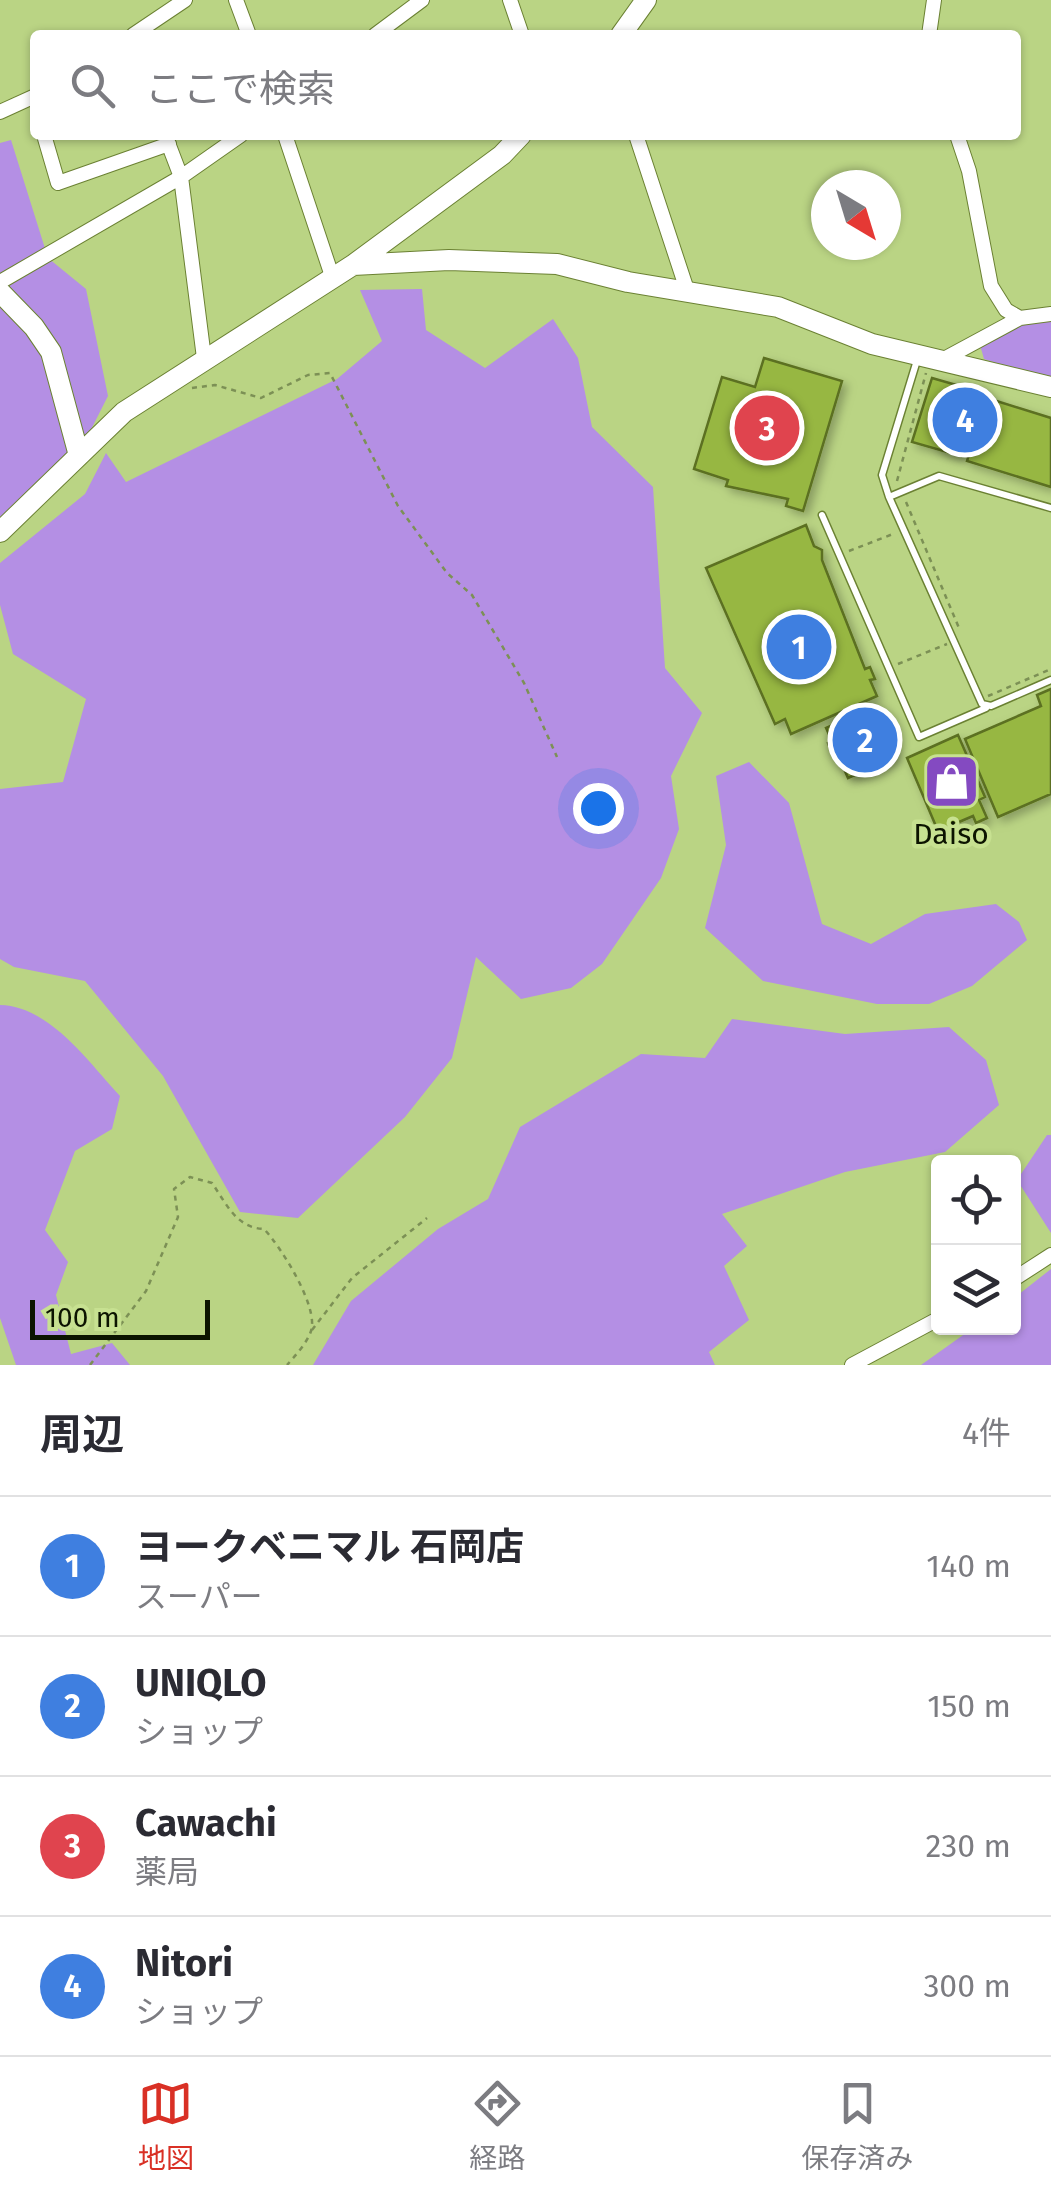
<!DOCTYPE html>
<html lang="ja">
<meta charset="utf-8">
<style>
:root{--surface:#fff;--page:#f7f7f7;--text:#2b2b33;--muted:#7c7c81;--line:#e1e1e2;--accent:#d93025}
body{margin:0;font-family:"Fira Sans","Noto Sans JP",sans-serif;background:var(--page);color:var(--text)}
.controls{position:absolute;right:30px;bottom:30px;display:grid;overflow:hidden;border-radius:10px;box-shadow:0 2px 8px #0004}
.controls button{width:90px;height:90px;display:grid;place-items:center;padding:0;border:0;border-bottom:2px solid var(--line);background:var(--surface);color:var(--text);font:50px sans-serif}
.compass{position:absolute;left:811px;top:170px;width:90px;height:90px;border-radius:50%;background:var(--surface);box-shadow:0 2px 8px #0004;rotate:142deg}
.scale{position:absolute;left:30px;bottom:25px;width:180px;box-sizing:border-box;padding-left:10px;border:5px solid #0c1400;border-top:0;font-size:28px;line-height:35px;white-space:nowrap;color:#0c1400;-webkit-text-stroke:8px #c7e191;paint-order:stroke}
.you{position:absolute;left:598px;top:808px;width:35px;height:35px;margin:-25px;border:8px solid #fff;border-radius:50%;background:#1a73e8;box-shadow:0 0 0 15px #1a73e833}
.badge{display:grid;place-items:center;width:65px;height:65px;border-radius:50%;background:var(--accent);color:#fff;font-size:32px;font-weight:700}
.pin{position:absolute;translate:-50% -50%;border:5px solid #fff;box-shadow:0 2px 10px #0006}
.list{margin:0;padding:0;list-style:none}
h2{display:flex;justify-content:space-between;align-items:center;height:130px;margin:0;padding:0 40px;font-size:42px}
h2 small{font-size:32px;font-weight:400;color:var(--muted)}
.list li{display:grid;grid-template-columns:65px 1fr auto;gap:30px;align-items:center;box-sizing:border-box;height:140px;padding:0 40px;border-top:2px solid var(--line)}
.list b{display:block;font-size:38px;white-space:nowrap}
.list p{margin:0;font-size:32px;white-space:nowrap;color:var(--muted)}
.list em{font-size:32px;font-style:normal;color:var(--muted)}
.icon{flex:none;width:55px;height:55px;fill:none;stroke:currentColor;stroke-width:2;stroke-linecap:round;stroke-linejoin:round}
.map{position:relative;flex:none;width:1051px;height:1365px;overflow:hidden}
.search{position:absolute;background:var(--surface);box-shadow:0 2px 8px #0004;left:30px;right:30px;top:30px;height:110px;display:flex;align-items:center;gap:25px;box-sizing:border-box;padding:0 35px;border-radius:10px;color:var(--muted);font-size:38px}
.sheet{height:690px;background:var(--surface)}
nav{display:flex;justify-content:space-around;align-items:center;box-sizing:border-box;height:140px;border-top:2px solid var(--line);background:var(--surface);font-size:28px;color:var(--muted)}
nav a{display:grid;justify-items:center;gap:5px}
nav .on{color:var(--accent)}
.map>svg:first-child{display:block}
</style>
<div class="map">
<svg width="1051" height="1365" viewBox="0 0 1051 1365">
<defs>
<filter id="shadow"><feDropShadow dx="4.5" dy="4.5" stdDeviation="5" flood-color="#0004"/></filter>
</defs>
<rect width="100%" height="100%" fill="#bad484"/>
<path fill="#b48fe4" d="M 11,140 L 48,258 L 86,289 L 108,396 L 69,473 L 0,533 L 0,143 Z
M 422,289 L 426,330 L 485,368 L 553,319 L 578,358 L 592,427 L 653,487 L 665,668 L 702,713 L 671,776 L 679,829 L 661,878 L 602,964 L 571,988 L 521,999 L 476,957 L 452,1058 L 405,1117 L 298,1218 L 240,1212 L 163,1076 L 85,981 L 14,967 L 0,959 L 0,789 L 63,782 L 86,699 L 13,654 L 0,605 L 0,563 L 85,494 L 106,453 L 126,482 L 337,379 L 382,341 L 360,290 Z
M 1051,316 L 1051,381 L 984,359 L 980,345 L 1037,317 Z
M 749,762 L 789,803 L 822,924 L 871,944 L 925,914 L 996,904 L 1019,922 L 1027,940 L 972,986 L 929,1004 L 877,1004 L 763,981 L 705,928 L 726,845 L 716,776 Z
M 0,1005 C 50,1006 89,1063 120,1096 L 112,1129 L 75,1151 L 45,1230 L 68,1262 L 56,1295 L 71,1354 L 112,1343 L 130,1365 L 16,1365 L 0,1318 Z
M 732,1019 L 845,1034 L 949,1027 L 986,1060 L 999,1105 L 945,1152 L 845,1172 L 722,1214 L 747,1246 L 724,1266 L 749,1320 L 709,1352 L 715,1365 L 313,1365 L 351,1301 L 438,1229 L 488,1199 L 520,1127 L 641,1054 L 705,1058 Z
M 1047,1135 L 1051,1135 L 1051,1233 L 1017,1180 Z
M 1051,1269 L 1051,1365 L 921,1365 L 973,1328 L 1014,1328 L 1014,1298 Z"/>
<path fill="#97b743" stroke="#5b7020" stroke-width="2.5" filter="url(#shadow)" d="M 764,358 L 842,381 L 803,511 L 786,506 L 788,499 L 726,486 L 728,480 L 694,469 L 722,377 L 755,387 Z
M 932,378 L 981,392 L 961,456 L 912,442 Z
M 987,398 L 1051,418 L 1051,487 L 967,461 Z
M 806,525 L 814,546 L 822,550 L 822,560 L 865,669 L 870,667 L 875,679 L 870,680 L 877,696 L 791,734 L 785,719 L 775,724 L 706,568 Z
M 1051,689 L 1051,794 L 998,817 L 965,739 L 1041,706 L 1037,695 Z
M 875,707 L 886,724 L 882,726 L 896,757 L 848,778 L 834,746 L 830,748 L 828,743 L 832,741 L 826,728 Z
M 958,735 L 985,797 L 979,800 L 987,818 L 976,823 L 973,816 L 938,831 L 907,758 Z"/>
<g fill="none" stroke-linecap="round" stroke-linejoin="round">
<defs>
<path id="lane" d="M 918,357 L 882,475 L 889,497 L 982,704 L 991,706 L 1051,680
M 889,497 L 939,476 L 1051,508
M 822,515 L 919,737 L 986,708"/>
<path id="street" d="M 236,0 L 249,35
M 510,0 L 522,35
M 133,35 L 185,0
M 375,35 L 422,0
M 929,35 L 934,0
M 0,112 L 35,96
M 44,135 L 58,183 L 169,144
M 165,135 L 181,177 L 204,358
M 285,135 L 332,276
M 636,135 L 688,293
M 957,135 L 969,171 L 991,286 L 1006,310 L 1020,318
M 0,282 L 181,177 L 241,135
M 944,359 L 1020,318 L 1051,314
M 1014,1279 L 1051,1255
M 852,1365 L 938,1319"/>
<path id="secondary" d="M 621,35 L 646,0
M 353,265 L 449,260 L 557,264 L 628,282 L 778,307 L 872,344 L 1051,387
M 0,292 L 34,327 L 51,352 L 78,452
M 0,532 L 124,412 L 353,265 L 502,155 L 521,135"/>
</defs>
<use href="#lane" stroke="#6b8133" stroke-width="9"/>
<use href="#street" stroke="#6b8133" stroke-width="16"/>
<use href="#secondary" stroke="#6b8133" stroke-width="22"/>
<path stroke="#7c9055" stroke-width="2.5" stroke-dasharray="5 5" stroke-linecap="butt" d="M 192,388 L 215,385 L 261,398 L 308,375 L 330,373 L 398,506 L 447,573 L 472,595 L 524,683 L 557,757
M 897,481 L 926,373
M 906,502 L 959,628
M 849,551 L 893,534
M 898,664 L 947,644
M 988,696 L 1051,669
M 312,1330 L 352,1278 L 427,1218
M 90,1365 L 146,1291 L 178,1217 L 174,1189 L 190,1177 L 212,1183 C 226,1203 236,1228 264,1229 C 281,1247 319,1307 311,1331 C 307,1343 295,1356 287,1365"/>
<use href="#lane" stroke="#fff" stroke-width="6"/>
<use href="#street" stroke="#fff" stroke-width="14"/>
<use href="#secondary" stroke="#fff" stroke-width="20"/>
</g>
<defs>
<symbol id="shop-square" viewBox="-11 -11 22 22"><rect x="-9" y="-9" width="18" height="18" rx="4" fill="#844ac1" stroke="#c7e191"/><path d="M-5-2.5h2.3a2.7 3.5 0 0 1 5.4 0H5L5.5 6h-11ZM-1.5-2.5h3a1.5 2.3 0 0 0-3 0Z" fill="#fff"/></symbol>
</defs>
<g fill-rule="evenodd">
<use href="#shop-square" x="920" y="750" width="63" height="63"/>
</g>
<g text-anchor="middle" stroke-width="9" stroke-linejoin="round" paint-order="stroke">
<g font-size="30" fill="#0c1400" stroke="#c7e191">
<text x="951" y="844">Daiso</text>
</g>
</g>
</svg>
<div class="controls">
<button><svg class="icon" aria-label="locate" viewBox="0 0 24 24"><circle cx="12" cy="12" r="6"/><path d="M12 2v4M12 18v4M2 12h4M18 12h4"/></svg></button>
<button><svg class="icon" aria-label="layers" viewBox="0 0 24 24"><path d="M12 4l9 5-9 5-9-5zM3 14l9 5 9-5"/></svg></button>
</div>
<svg class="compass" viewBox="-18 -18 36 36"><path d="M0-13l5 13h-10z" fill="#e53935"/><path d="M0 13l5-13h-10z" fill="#7c7c81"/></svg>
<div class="scale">100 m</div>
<div class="you"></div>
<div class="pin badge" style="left:799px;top:647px;background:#3f7fe0">1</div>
<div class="pin badge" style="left:865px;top:740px;background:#3f7fe0">2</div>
<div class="pin badge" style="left:767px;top:428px;background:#e0444e">3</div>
<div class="pin badge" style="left:965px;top:420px;background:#3f7fe0">4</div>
<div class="search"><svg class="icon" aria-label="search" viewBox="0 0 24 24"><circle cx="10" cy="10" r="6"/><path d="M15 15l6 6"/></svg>ここで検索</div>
</div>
<section class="sheet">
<h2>周辺<small>4件</small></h2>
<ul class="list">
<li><span class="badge" style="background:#3f7fe0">1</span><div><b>ヨークベニマル 石岡店</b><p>スーパー</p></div><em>140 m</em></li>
<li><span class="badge" style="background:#3f7fe0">2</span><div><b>UNIQLO</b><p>ショップ</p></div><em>150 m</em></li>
<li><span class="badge" style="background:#e0444e">3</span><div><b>Cawachi</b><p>薬局</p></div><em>230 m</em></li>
<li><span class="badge" style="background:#3f7fe0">4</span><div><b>Nitori</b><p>ショップ</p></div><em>300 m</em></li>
</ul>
</section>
<nav>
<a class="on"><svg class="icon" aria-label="map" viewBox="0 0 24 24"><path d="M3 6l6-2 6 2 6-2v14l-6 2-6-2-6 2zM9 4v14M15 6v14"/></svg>地図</a>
<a><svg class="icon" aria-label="directions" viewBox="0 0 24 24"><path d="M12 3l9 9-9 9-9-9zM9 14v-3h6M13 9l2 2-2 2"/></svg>経路</a>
<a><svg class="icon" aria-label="saved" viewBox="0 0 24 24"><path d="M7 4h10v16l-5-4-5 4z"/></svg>保存済み</a>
</nav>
